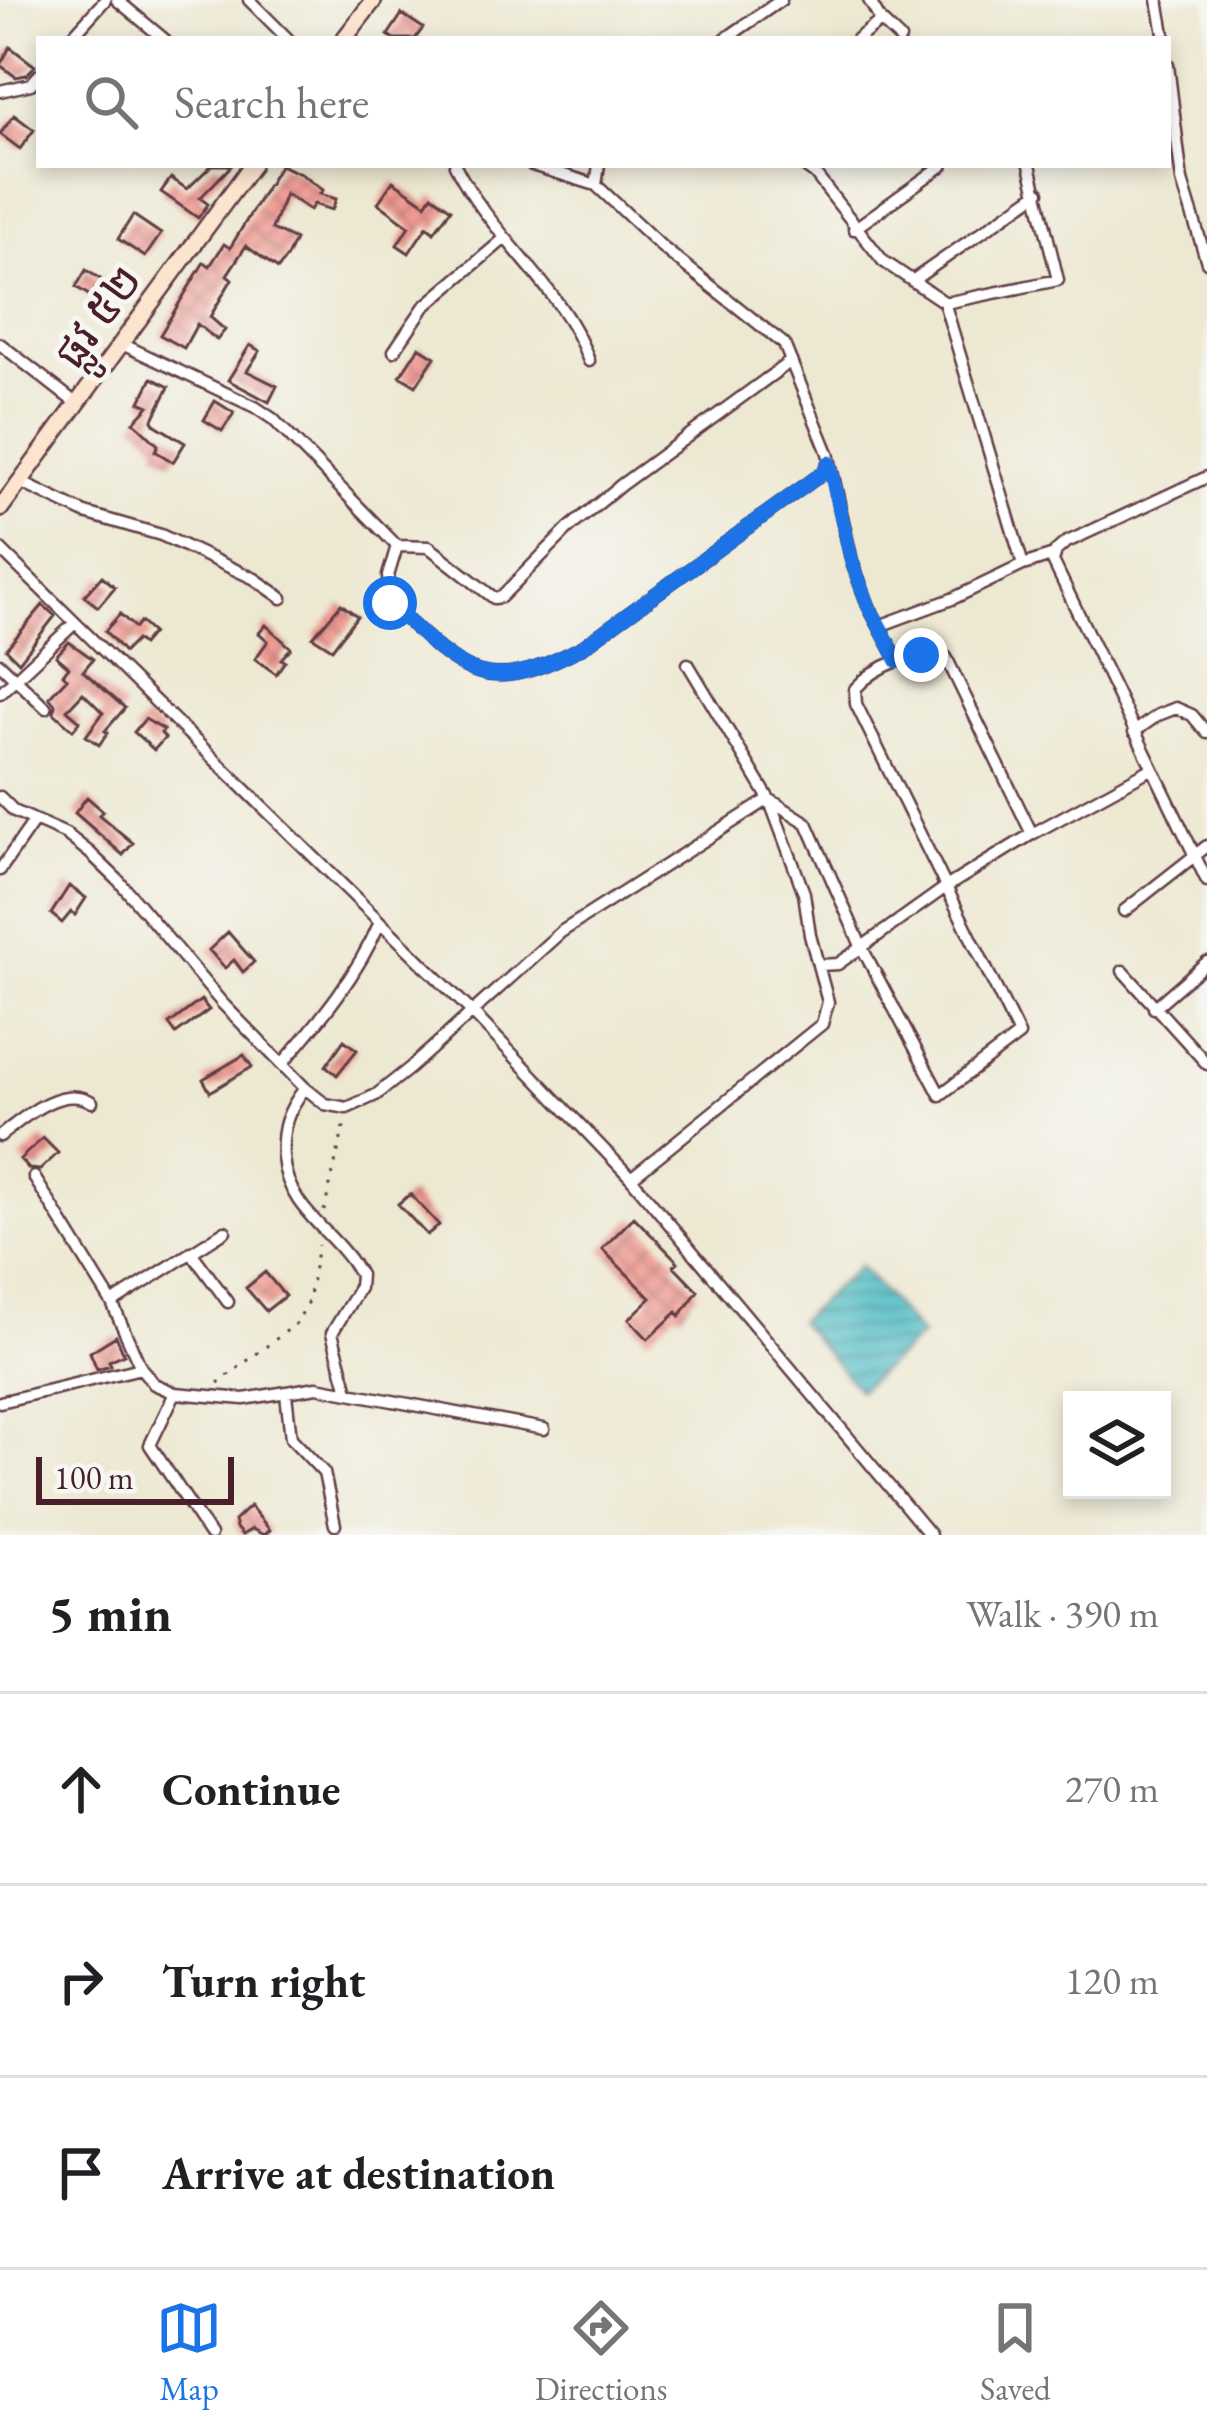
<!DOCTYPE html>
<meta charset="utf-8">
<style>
:root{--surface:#fff;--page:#f2f2f2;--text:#202124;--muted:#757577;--line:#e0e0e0;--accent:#1a73e8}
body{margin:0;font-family:"EB Garamond","Noto Sans Khmer",serif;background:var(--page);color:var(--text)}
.controls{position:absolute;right:36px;bottom:36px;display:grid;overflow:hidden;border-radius:0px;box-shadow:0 6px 18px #0003}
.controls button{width:108px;height:108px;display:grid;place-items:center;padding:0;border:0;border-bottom:3px solid var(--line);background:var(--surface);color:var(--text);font:60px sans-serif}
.scale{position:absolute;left:36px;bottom:30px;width:198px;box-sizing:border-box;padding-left:12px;border:6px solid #4a1f2b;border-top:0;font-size:33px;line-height:42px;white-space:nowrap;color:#4a1f2b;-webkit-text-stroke:9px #f6f6f2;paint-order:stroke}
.stop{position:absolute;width:36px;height:36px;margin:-27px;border:9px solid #1a73e8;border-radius:50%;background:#fff}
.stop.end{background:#1a73e8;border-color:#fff;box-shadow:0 3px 12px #0008}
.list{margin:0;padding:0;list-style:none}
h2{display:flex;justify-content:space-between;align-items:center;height:156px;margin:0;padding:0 48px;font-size:51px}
h2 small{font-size:39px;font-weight:400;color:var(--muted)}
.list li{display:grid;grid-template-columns:78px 1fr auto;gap:36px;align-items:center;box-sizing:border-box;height:192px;padding:0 48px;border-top:3px solid var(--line)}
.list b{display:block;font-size:45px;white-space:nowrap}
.list em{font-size:39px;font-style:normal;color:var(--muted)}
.icon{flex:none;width:66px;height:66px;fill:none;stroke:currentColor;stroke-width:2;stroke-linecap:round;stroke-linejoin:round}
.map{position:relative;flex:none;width:1207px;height:1535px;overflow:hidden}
.search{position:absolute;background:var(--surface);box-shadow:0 6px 18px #0003;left:36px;right:36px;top:36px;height:132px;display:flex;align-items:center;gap:30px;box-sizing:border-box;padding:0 42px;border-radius:0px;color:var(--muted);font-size:45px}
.sheet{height:732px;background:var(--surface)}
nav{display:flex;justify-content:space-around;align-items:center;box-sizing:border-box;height:168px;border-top:3px solid var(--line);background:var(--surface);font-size:33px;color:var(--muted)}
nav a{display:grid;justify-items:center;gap:6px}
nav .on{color:var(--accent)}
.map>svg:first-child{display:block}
</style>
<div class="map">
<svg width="1207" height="1535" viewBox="0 0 1207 1535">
<defs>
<pattern id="water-rules" width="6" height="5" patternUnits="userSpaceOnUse" patternTransform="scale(3)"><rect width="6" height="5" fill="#4dbcc4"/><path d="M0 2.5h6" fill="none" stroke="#42989f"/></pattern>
<pattern id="building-cross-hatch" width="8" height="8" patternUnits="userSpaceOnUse" patternTransform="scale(3)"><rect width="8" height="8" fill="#ef9a92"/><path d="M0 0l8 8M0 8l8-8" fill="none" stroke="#c47d77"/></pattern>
</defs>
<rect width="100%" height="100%" fill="#f6f6f2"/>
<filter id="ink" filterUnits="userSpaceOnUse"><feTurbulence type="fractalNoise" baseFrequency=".00833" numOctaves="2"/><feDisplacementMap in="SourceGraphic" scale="24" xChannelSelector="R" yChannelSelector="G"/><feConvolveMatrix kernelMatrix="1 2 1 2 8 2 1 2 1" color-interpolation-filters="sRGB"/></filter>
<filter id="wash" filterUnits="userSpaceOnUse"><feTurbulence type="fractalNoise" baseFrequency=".004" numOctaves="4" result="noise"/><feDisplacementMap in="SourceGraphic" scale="48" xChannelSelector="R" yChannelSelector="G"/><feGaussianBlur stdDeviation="2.7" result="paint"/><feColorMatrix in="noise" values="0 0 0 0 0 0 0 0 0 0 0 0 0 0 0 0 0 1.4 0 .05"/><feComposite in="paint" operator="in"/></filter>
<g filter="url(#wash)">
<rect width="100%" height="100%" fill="#ede8d1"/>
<path fill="url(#water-rules)" stroke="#4c6e78" stroke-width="3" d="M 860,1266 L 921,1336 L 859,1390 L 798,1321 Z"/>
<g id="blocks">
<path fill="url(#building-cross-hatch)" d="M 402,14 L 423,28 L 415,39 L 394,39 L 388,35 Z
M 10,47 L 35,66 L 26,75 L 16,77 L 0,65 Z
M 14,115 L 34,130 L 20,149 L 0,134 Z
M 212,165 L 232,165 L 200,198 L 208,204 L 198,218 L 161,192 L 171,178 L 187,189 Z
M 280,165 L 301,174 L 323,190 L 320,194 L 336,199 L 332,210 L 314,204 L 310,210 L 285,194 L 272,229 L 295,240 L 287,257 L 278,269 L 246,246 L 227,275 L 232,279 L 210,317 L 225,330 L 217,340 L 197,324 L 184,348 L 160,335 L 204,262 L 210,266 L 224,244 L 230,248 Z
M 393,181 L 426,204 L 432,195 L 451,209 L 434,232 L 427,226 L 409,253 L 397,245 L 409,226 L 378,203 Z
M 133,215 L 161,234 L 145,257 L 118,239 Z
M 86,270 L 113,287 L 103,304 L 76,287 Z
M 250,345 L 260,351 L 247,371 L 277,386 L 269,402 L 228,380 Z
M 419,347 L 435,357 L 416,386 L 400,376 Z
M 152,378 L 169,387 L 153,419 L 154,424 L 185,443 L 173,462 L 155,451 L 158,445 L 134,422 L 149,406 L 140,402 Z
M 215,401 L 234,413 L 222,431 L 204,420 Z
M 102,576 L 115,587 L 98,607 L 84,596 Z
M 341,604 L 357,616 L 332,649 L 313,637 Z
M 43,605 L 55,616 L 19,662 L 6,649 Z
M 120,614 L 135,628 L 140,622 L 152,633 L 142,645 L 136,640 L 124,652 L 105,631 Z
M 266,625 L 291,648 L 281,659 L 285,661 L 276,674 L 255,659 L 268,641 L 259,633 Z
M 69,642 L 93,659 L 83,671 L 125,708 L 105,731 L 108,733 L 99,745 L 86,736 L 103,713 L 83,693 L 67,710 L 80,721 L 73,730 L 54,713 L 55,704 L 49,697 L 67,678 L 63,674 L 69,667 L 56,656 Z
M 145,719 L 164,730 L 161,733 L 165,738 L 154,750 L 134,732 Z
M 87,797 L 103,811 L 99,815 L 133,843 L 123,855 L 75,813 Z
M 69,886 L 86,898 L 75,915 L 71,912 L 62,923 L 51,914 Z
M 228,932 L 254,962 L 243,972 L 234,960 L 225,968 L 209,950 Z
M 201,1000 L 209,1010 L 176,1034 L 169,1024 Z
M 344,1040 L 357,1050 L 337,1075 L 326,1066 Z
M 244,1055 L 252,1067 L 210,1092 L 203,1079 Z
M 43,1138 L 58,1153 L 40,1170 L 29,1169 L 20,1159 Z
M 410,1194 L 439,1225 L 427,1235 L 398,1204 Z
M 634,1217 L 678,1262 L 674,1266 L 698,1291 L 680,1316 L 677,1312 L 648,1339 L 629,1319 L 651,1298 L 602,1249 Z
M 265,1272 L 285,1296 L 266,1311 L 246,1288 Z
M 116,1336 L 124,1354 L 109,1361 L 111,1365 L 97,1369 L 90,1352 Z
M 250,1506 L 270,1530 L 264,1535 L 252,1529 L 242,1535 L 236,1528 L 234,1521 Z"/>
</g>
</g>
<g filter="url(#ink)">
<use href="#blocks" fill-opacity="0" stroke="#623d44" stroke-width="3"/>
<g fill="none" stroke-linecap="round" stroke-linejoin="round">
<defs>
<path id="street" d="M 117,0 L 164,39
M 249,0 L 288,39
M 869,0 L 881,21 L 900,39
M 1158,0 L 1165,39
M 70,39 L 105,0
M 725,39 L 781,0
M 857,39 L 881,21
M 1168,65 L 1182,181 L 1207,262
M 0,91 L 31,84 L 39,75
M 455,165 C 490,236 563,287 589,361
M 532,165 L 596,185 L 663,248 L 784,344 L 828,453 L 852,562 L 869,607 L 898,661
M 803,165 L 815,174 L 883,261 L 944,302 L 950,302 L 1058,280 L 1030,165
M 596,185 L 599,165
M 854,229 L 943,165
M 912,281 L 1039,192
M 944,302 L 1023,565 L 1054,555
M 0,344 L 77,404
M 122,344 L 255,407 L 273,419 L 397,546
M 394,351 L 424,307 L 504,239
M 791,361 L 621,485 L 569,528 L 501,597 L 494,598 L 429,547 L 397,546 L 388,576 L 390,603 C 464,676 486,699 584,646 L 824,472 L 828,463
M 1207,477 L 1065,543 L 1056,551 L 1053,561 L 1207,881
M 20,482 L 85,513 L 161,535 L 255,579 L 282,598
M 0,549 L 472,1012 L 631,1178 L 930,1535
M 879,626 L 952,599 L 1023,565
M 0,664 L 46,708
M 0,693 L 75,623
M 1134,732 L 1158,715 L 1176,708 L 1192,715 L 1207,733
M 0,797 L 14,811 L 66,834 L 90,853 L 118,880 L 222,1003 L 305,1088 L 325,1104 L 347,1108 L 376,1095 L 410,1068 L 561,932 L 769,799 L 807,823 L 862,948 L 940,1095 L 1019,1035 L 856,704 L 855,689 C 875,666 915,649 946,657 L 1032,834
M 0,870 L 34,821
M 1124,911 L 1207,846
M 820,965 L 838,964 L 946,887 L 1032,834 L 1151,769
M 1123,971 L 1207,1064
M 1154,1008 L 1207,962
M 283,1063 C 321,1019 357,976 380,922
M 305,1088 C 287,1111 281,1129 283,1158 C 288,1212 336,1231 360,1275 L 359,1288 L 332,1333 L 348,1391
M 0,1136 C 24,1117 62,1083 92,1102
M 34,1177 L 112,1303 L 141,1368
M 631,1178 L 822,1024 L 828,1002 L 810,935 L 804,893 L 769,799 L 688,664
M 191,1252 L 228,1302
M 112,1303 L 225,1231
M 175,1393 L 244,1399 L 317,1387 L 544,1429
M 286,1394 L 291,1438 L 324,1473 L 335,1525
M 0,1402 L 141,1368 L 154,1384 L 175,1393 L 150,1445 L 210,1535"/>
<path id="secondary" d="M 344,39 L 374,0
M 0,509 L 252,165"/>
</defs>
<use href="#street" stroke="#623d44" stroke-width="15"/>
<use href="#secondary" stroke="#623d44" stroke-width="20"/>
<path stroke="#623d44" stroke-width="3" stroke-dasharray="3 9" stroke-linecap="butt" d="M 324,1211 L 345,1122
M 218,1383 L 297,1323 L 308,1301 L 318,1245"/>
<use href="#street" stroke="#fff" stroke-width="10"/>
<use href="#secondary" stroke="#fbe5cf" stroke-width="15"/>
</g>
</g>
<g fill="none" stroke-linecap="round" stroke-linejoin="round" filter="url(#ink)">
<path stroke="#1a73e8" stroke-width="15" d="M 390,603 C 464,676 486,699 584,646 L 824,472 L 829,463 L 852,562 L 869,607 L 898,661 L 921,655"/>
</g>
<g text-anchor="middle" stroke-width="10" stroke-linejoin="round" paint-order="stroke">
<g font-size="45" fill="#4a1f2b" stroke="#f6f6f2">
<text transform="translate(97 316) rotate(-54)" y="16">ផ្លូវ ៥២</text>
</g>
</g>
</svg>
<div class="controls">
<button><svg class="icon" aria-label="layers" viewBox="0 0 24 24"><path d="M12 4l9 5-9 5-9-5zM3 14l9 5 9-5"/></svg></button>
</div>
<div class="scale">100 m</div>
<div class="stop" style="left:390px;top:603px"></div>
<div class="stop end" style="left:921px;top:655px"></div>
<div class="search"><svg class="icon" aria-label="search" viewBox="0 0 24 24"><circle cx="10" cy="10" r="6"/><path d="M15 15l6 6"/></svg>Search here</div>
</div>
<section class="sheet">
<h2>5 min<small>Walk · 390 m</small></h2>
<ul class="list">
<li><svg class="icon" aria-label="ahead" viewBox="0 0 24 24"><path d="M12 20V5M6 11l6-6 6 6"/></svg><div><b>Continue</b></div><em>270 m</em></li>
<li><svg class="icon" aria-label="right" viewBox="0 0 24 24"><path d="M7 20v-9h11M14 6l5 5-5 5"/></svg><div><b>Turn right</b></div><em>120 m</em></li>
<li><svg class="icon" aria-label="arrive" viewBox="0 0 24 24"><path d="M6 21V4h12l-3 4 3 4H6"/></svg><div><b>Arrive at destination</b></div></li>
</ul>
</section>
<nav>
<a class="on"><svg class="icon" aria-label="map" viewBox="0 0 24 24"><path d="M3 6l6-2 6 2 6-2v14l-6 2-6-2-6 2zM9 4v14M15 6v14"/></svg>Map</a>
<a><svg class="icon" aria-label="directions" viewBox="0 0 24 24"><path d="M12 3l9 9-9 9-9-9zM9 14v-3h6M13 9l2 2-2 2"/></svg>Directions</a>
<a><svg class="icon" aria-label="saved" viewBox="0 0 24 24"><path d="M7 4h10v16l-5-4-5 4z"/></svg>Saved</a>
</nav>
